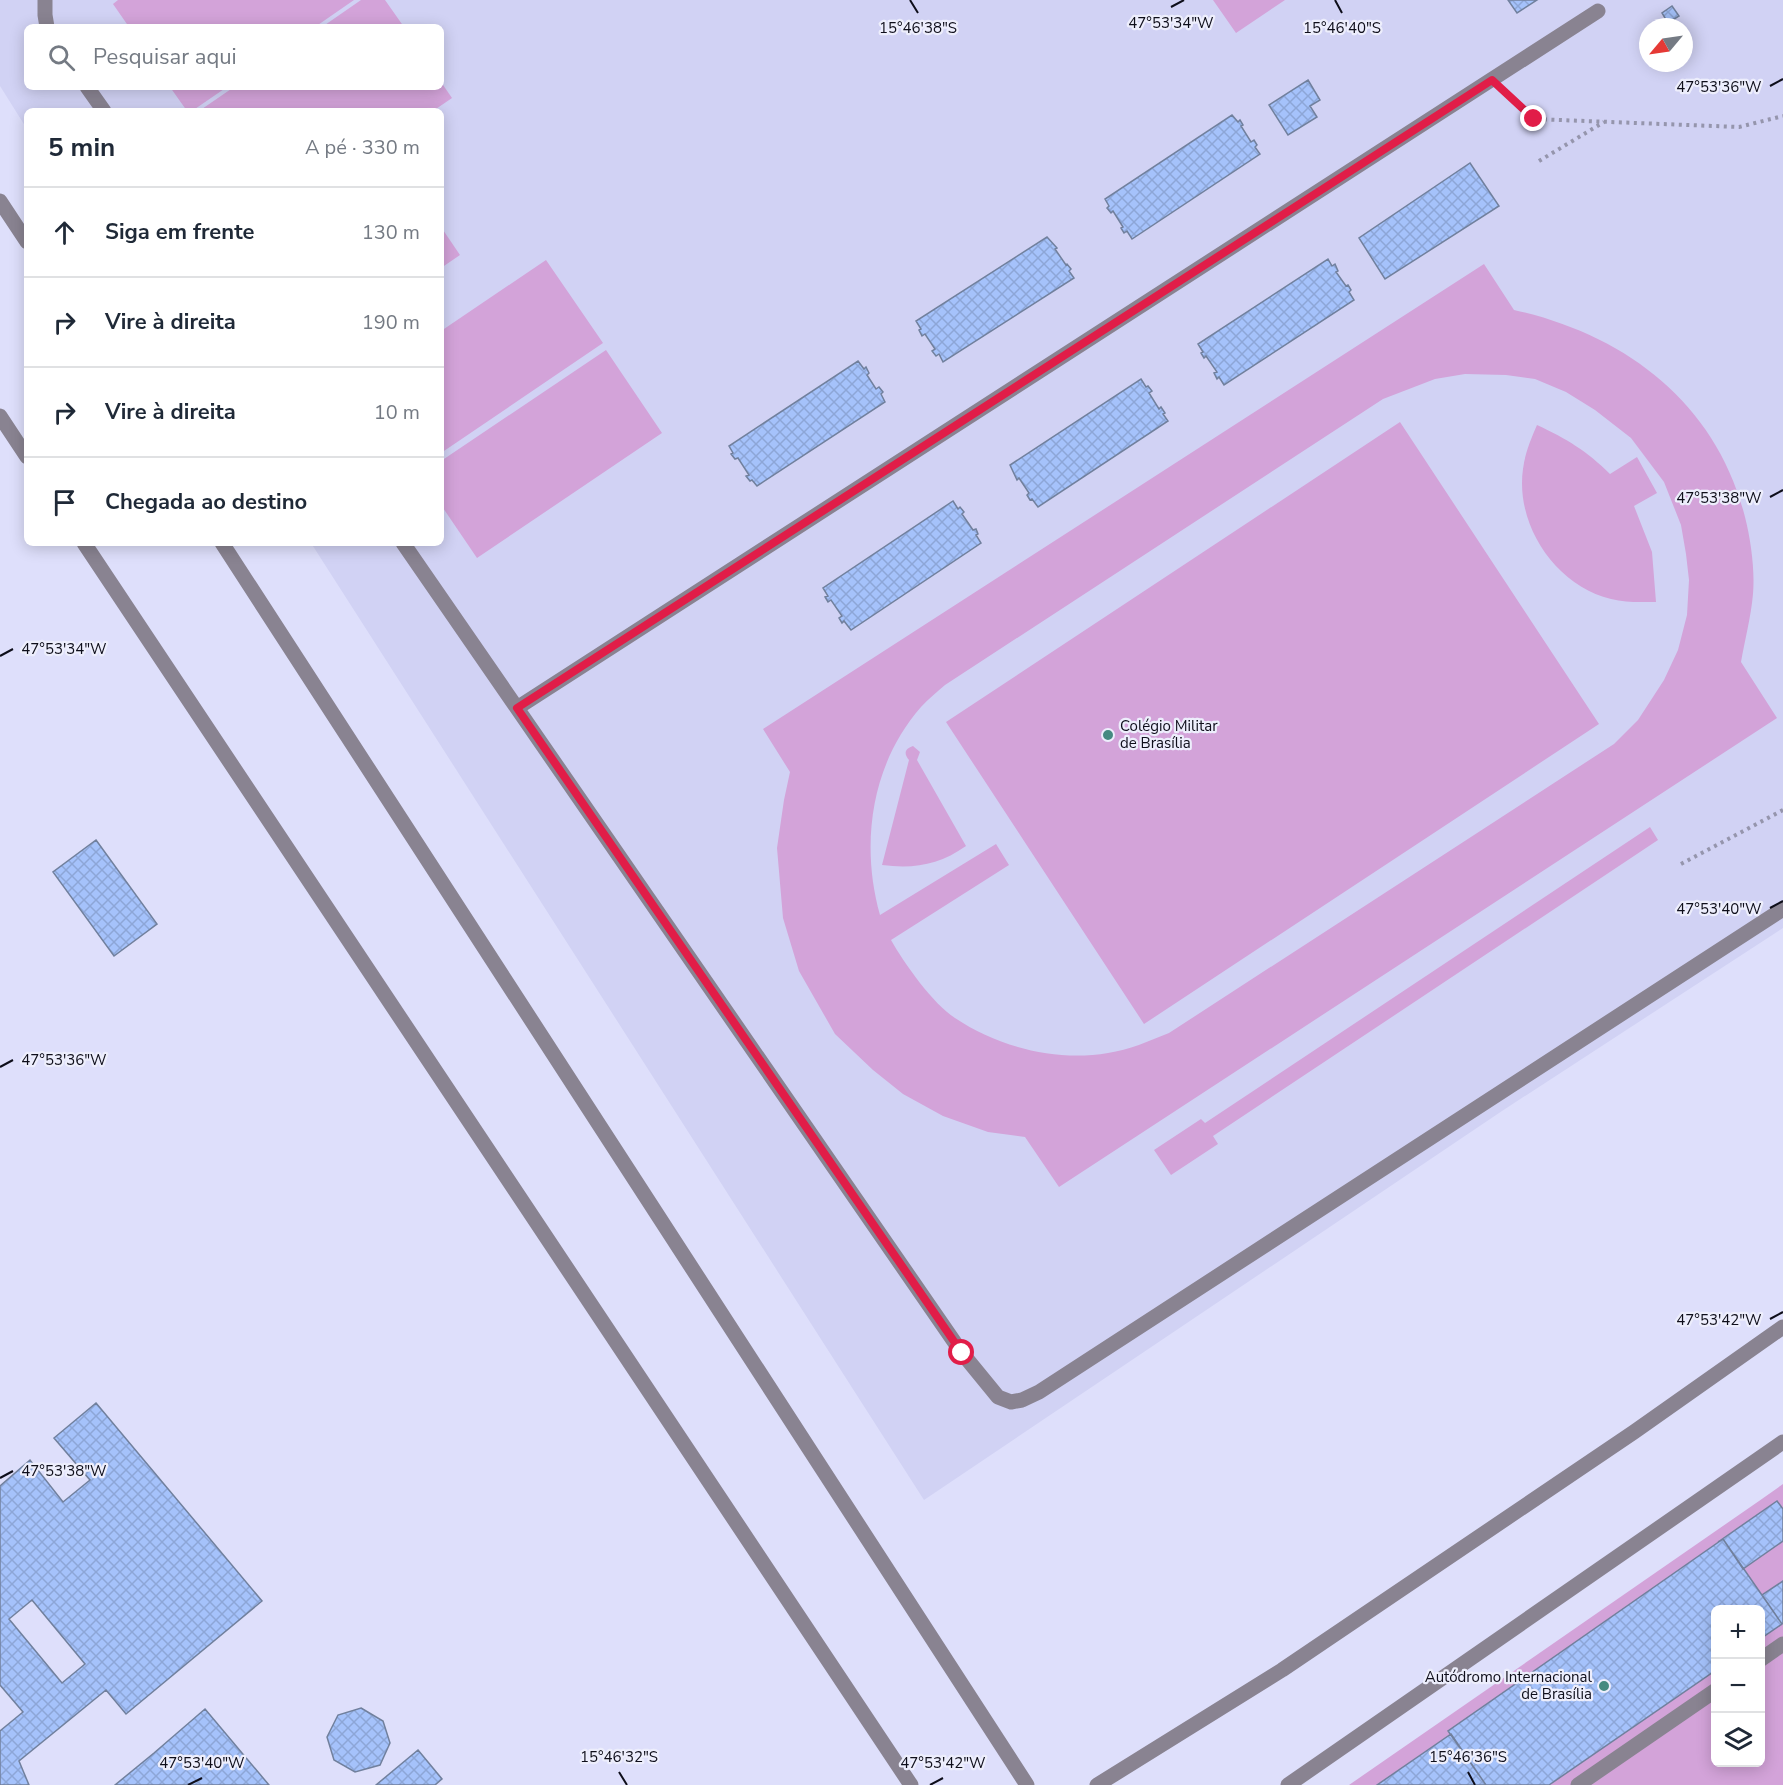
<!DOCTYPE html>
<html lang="pt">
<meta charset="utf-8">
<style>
:root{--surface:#fff;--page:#f6f6f7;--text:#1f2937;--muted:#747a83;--line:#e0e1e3}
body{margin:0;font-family:"Nunito Sans",sans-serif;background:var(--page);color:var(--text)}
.controls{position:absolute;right:18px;bottom:18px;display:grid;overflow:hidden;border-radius:9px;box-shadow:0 3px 15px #0003}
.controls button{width:54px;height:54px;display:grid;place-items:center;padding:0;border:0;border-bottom:2px solid var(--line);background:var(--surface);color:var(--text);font:30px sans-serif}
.compass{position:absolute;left:1639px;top:18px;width:54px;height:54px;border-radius:50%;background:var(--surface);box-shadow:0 3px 15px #0003;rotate:241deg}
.stop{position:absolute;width:18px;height:18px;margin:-14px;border:4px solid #e11d48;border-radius:50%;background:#fff}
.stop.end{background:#e11d48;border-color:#fff;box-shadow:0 2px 6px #0008}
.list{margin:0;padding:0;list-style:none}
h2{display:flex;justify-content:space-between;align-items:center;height:78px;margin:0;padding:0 24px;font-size:26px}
h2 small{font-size:20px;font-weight:400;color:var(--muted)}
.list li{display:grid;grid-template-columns:39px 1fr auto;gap:18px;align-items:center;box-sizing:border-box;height:90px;padding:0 24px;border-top:2px solid var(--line)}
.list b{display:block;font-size:22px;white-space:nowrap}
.list em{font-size:20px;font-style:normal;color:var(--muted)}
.icon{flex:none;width:33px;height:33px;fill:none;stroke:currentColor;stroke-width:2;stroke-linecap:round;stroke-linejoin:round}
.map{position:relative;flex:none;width:1783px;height:1785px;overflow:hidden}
.search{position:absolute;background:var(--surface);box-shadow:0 3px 15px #0003;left:24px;top:24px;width:420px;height:66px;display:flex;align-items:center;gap:15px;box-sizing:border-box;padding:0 21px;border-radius:9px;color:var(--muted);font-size:22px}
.panel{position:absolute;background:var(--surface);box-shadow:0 3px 15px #0003;left:24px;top:108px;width:420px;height:438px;border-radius:9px}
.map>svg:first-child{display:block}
</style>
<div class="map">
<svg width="1783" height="1785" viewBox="0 0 1783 1785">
<defs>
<pattern id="building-cross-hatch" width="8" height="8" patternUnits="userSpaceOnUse" patternTransform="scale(1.5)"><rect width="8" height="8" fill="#a5c2fb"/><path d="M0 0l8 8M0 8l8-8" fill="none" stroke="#8da6d7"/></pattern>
</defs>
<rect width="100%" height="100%" fill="#dedffb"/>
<path fill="#d1d2f4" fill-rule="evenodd" d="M 0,0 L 1783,0 L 1783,928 L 1502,1111 L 924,1500 L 311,543 L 441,543 L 441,111 L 27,111 L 27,129 L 0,86 ZM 27,27 L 441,27 L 441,87 L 27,87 ZM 1648,27 L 1684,27 L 1684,63 L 1648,63 Z"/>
<path fill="#d3a3d9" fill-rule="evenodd" d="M 118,0 L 354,0 L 315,27 L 129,27 L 113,4 Z
M 361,0 L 385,0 L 404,27 L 322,27 Z
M 1213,0 L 1285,0 L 1236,33 Z
M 441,82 L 452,98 L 433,111 L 199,111 L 234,87 L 441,87 Z
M 170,87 L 227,87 L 192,111 L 187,111 Z
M 441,227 L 460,255 L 441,268 Z
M 546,260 L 603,343 L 441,453 L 441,331 Z
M 1484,264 L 1514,310 C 1626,335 1716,403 1745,517 C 1751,541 1755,570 1753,594 C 1751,617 1745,639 1741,662 L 1777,718 L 1059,1187 L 1025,1137 L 988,1132 L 943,1116 L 903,1094 L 873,1070 L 835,1034 L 799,971 L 783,918 L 777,848 L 784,800 L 790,772 L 763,729 ZM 1465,374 L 1506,375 L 1535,379 L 1566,392 L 1595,410 L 1631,438 L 1664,482 L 1681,525 L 1686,554 L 1689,580 L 1687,615 L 1678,650 L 1664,680 L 1638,720 L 1614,744 L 1169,1033 C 1149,1041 1129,1050 1108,1053 C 1056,1062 998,1047 955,1018 C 933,1004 904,963 891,940 L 1009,865 L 996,844 L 880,915 C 860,844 871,764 921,707 C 928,699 937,692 945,685 L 1383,399 L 1435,379 Z
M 606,350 L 662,433 L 477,558 L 441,505 L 441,461 Z
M 1400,422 L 1599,724 L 1144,1024 L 946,722 Z
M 1537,425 C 1567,439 1587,451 1610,474 L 1637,457 L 1657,493 L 1634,506 L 1652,552 L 1656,602 C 1641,602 1626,603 1611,599 C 1556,586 1515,525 1523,469 C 1525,453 1531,439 1537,425 Z
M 913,746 L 920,752 L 917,760 L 966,846 C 939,865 914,869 882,865 L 909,760 C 904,754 904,749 913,746 Z
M 1650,827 L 1658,840 L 1213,1136 L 1218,1144 L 1171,1175 L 1154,1150 L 1201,1119 L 1205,1123 Z
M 1783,1484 L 1783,1785 L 1349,1785 L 1759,1501 ZM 1716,1610 L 1760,1610 L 1760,1762 L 1716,1762 Z"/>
<path fill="url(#building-cross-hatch)" stroke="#71809d" stroke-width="1.5" fill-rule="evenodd" d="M 1508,0 L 1537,0 L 1517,13 Z
M 1672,6 L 1679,16 L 1668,23 L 1662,13 Z
M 1308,80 L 1320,100 L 1310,106 L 1317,117 L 1288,135 L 1269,105 Z
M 1232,115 L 1238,122 L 1240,120 L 1243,125 L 1241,126 L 1251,142 L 1254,140 L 1257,145 L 1255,147 L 1260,154 L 1132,239 L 1127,231 L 1124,233 L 1121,228 L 1123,227 L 1113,211 L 1111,213 L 1107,208 L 1109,206 L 1105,199 Z
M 1470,163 L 1499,206 L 1385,279 L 1359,238 Z
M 1047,237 L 1057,248 L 1055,249 L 1066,265 L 1067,264 L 1071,269 L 1069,271 L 1074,278 L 943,362 L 939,354 L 936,356 L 932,351 L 935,349 L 925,334 L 922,336 L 919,330 L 921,329 L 916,321 Z
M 1328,259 L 1332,266 L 1335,264 L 1338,271 L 1336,272 L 1346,286 L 1348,285 L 1351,290 L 1349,292 L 1354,300 L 1224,385 L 1219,377 L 1217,379 L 1214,373 L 1217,372 L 1206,356 L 1204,358 L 1201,353 L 1203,352 L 1198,344 Z
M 858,361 L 864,369 L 866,367 L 869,373 L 867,375 L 876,389 L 879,387 L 883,392 L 881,394 L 885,402 L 757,486 L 752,480 L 750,481 L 746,476 L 749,475 L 738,458 L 735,459 L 731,454 L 733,453 L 729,446 Z
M 1141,379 L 1146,387 L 1148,386 L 1152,391 L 1149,393 L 1159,409 L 1161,407 L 1165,413 L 1163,414 L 1168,421 L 1038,507 L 1032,499 L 1030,500 L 1027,495 L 1029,493 L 1019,478 L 1017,480 L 1010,465 Z
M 953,501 L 958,509 L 960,507 L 964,512 L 962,514 L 973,530 L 976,529 L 978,534 L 976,535 L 981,543 L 851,630 L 844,621 L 842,623 L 839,618 L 842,616 L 831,600 L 828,602 L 825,597 L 828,596 L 823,588 Z
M 96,840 L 157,924 L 114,956 L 53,872 Z
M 96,1403 L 262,1601 L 126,1714 L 106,1690 L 19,1761 L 29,1785 L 0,1785 L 0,1731 L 23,1712 L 0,1685 L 0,1486 L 30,1460 L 63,1502 L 90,1480 L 54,1438 ZM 32,1600 L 85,1664 L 62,1683 L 9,1619 Z
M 1777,1501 L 1783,1509 L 1783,1541 L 1743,1569 L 1723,1539 L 1718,1542 Z
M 1723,1539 L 1782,1624 L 1760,1639 L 1760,1610 L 1716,1610 L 1716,1670 L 1549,1785 L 1486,1785 L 1448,1731 Z
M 1783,1581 L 1783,1623 L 1782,1624 L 1762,1595 Z
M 361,1708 L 383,1721 L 390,1743 L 380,1765 L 355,1772 L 334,1760 L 327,1737 L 338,1715 Z
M 205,1709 L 269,1785 L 115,1785 L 154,1753 Z
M 1451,1734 L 1486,1785 L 1377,1785 Z
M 418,1750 L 442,1779 L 435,1785 L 376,1785 Z"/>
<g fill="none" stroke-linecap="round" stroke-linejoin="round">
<path stroke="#9595ac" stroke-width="4" stroke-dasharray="3 4.5" stroke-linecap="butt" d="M 1514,100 L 1534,119 L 1739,127 L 1783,116
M 1539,161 L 1604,122
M 1681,864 L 1783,810"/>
<path stroke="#898391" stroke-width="15" d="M 45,0 L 45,15 L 47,27
M 87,87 L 104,111
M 0,201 L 27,242
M 0,416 L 27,457
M 84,543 L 911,1785
M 222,543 L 1027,1785
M 403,543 L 962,1353 L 998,1397 L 1011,1402 L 1022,1400 L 1039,1392 L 1783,909
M 517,708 L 1598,11
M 1760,1660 L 1783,1644
M 1097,1785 L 1282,1670 L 1634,1432 L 1783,1327
M 1288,1785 L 1783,1442
M 1578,1785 L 1716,1690"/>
</g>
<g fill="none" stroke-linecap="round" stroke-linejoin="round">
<path stroke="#e11d48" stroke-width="8" d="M 962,1353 L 517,708 L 1492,80 L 1534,119"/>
</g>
<path fill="none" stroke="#0e0e1a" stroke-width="2" d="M 910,0 L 918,13M 1335,0 L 1342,13M 1171,7 L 1184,0M 1770,86 L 1783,79M 1770,497 L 1783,490M 0,656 L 13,649M 1770,908 L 1783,901M 0,1067 L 13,1060M 1770,1319 L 1783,1312M 0,1478 L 13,1471M 619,1772 L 627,1785M 1468,1772 L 1475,1785M 188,1785 L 202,1778M 930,1785 L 943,1778"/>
<g fill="#458a81" stroke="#edeefc" stroke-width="2">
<circle cx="1108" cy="735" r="6"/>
<circle cx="1604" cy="1686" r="6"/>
</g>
<g text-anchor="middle" stroke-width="4.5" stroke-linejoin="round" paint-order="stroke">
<g font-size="15" fill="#0e0e1a" stroke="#edeefc" text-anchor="start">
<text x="1120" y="731">Colégio Militar<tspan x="1120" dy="17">de Brasília</tspan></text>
<text x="1592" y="1682" text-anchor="end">Autódromo Internacional<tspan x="1592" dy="17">de Brasília</tspan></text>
</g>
</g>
<g font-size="15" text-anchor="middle" fill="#0e0e1a" stroke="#edeefc" stroke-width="4.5" stroke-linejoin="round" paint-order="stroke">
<text x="1171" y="28">47°53'34"W</text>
<text x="918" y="33">15°46'38"S</text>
<text x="1342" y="33">15°46'40"S</text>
<text x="1719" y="92">47°53'36"W</text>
<text x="1719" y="503">47°53'38"W</text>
<text x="64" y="654">47°53'34"W</text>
<text x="1719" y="914">47°53'40"W</text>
<text x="64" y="1065">47°53'36"W</text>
<text x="1719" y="1325">47°53'42"W</text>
<text x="64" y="1476">47°53'38"W</text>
<text x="619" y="1762">15°46'32"S</text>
<text x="1468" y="1762">15°46'36"S</text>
<text x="202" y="1768">47°53'40"W</text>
<text x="943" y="1768">47°53'42"W</text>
</g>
</svg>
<div class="controls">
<button>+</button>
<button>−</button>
<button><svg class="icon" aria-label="layers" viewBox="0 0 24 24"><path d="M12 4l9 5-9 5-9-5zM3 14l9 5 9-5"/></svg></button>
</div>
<svg class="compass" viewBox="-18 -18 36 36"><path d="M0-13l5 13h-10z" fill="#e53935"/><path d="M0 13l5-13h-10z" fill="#747a83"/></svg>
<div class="stop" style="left:962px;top:1353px"></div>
<div class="stop end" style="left:1534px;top:119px"></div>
<div class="search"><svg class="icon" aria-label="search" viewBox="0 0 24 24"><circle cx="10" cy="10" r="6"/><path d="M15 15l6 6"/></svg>Pesquisar aqui</div>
<section class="panel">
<h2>5 min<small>A pé · 330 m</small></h2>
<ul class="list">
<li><svg class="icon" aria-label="ahead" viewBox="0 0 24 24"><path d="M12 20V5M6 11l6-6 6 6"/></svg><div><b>Siga em frente</b></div><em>130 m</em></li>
<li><svg class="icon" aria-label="right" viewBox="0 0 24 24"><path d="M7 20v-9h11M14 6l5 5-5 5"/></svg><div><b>Vire à direita</b></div><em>190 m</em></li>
<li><svg class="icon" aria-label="right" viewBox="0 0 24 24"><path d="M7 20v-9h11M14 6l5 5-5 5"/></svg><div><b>Vire à direita</b></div><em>10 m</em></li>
<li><svg class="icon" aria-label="arrive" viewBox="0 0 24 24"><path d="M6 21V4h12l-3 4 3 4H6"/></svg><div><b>Chegada ao destino</b></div></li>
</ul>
</section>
</div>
